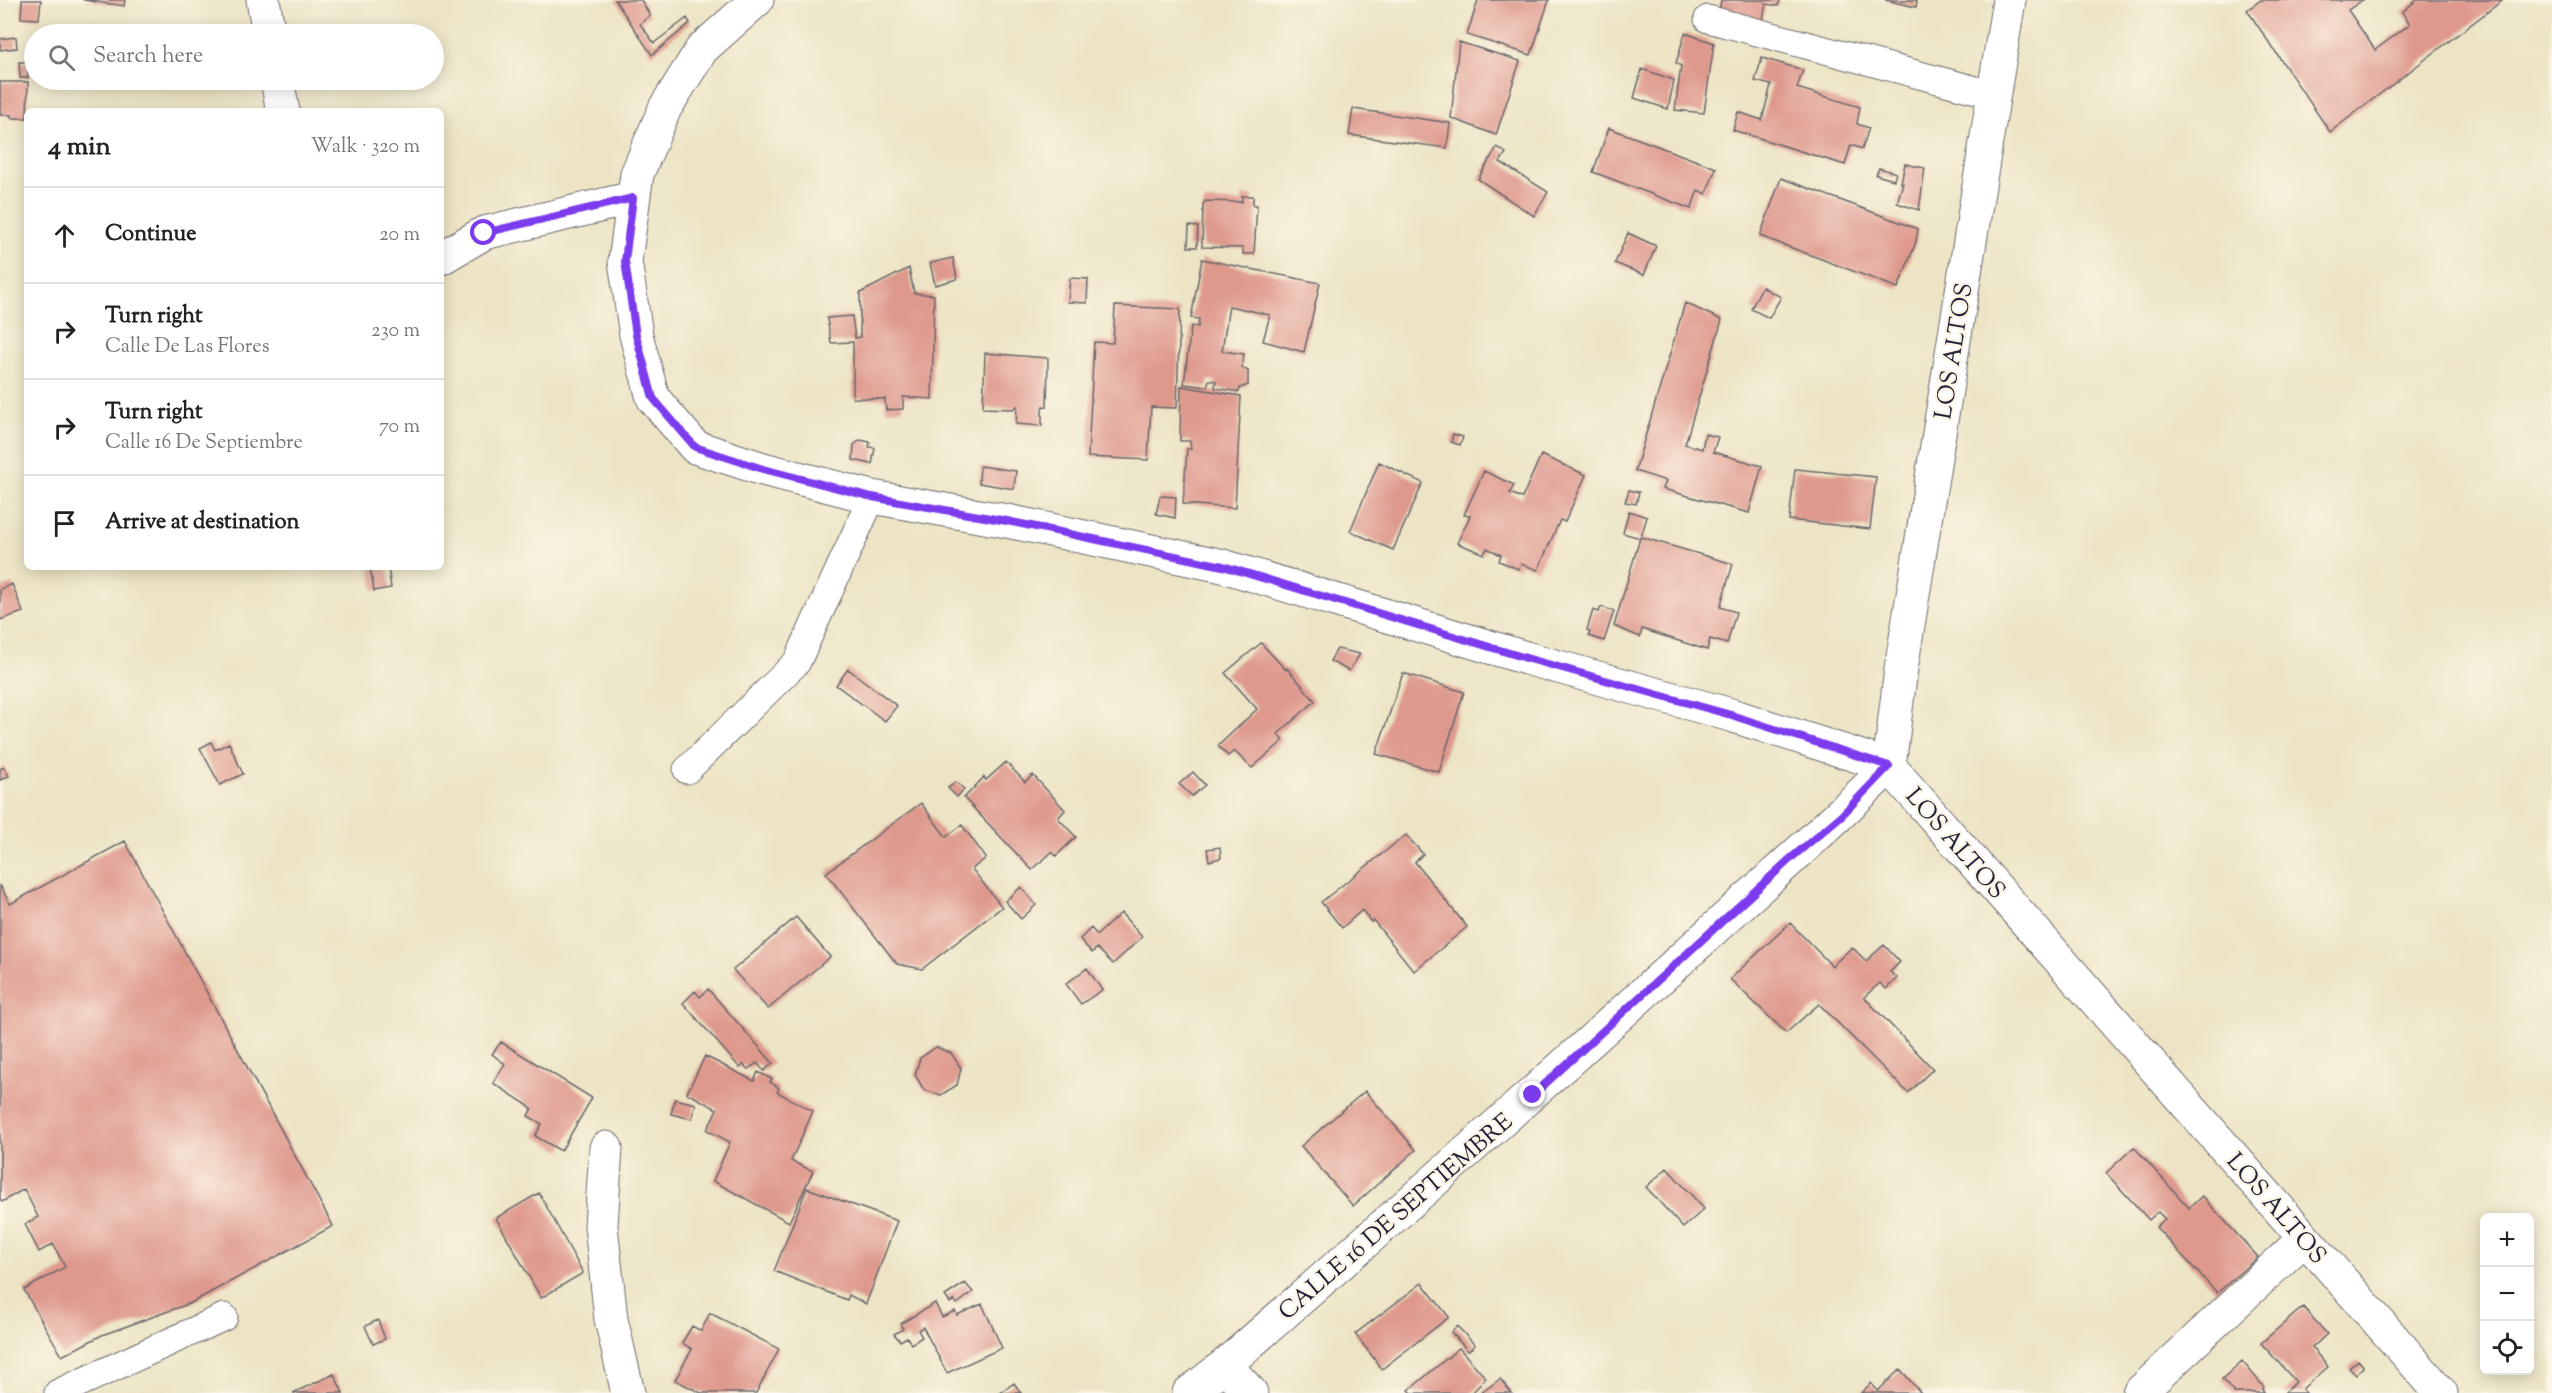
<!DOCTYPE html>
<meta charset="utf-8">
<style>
:root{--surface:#fff;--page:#f2f2f2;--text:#222;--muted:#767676;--line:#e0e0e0}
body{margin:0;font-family:"Sorts Mill Goudy",serif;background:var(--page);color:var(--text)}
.controls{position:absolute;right:18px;bottom:18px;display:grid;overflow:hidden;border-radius:9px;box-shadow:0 3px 15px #0003}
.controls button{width:54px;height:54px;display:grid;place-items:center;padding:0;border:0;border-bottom:2px solid var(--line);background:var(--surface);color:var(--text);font:30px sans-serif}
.stop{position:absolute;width:18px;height:18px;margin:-14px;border:4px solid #7c3aed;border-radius:50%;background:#fff}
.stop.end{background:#7c3aed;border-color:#fff;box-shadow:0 2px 6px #0008}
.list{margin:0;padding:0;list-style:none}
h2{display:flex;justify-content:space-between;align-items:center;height:78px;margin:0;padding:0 24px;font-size:26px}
h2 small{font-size:20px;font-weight:400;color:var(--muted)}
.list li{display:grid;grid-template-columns:39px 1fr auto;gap:18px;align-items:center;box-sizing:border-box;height:96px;padding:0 24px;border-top:2px solid var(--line)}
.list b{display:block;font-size:22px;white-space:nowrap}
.list p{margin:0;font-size:20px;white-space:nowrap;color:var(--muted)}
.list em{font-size:20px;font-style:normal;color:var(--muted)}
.icon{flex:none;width:33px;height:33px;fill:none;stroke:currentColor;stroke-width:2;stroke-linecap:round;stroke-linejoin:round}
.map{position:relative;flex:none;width:2552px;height:1393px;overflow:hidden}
.search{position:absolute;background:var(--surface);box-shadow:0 3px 15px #0003;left:24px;top:24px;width:420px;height:66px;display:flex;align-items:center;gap:15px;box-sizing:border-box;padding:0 21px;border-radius:33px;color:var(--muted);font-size:22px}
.panel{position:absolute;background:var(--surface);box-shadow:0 3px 15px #0003;left:24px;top:108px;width:420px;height:462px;border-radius:9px}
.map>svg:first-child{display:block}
</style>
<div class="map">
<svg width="2552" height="1393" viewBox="0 0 2552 1393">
<rect width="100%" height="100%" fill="#fcf5e5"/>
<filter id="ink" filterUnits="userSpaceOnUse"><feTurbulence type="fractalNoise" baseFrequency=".0167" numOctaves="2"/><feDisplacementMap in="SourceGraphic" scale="12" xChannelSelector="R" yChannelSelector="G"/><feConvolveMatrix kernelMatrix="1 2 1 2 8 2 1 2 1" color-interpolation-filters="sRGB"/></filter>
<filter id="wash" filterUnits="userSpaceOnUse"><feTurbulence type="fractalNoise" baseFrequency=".008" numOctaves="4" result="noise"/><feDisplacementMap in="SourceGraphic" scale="24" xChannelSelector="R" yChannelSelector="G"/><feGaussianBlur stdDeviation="1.35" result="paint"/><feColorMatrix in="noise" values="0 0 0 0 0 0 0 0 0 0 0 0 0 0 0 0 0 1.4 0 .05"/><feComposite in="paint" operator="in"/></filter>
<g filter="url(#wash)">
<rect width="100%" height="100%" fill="#ece4c4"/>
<g id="blocks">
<path fill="#de988c" d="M 22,0 L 41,0 L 39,19 L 21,18 Z
M 83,0 L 125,0 L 124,6 Z
M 615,0 L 641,0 L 650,15 L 640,24 L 654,43 L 687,18 L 690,23 L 652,55 Z
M 1478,0 L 1549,0 L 1531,55 L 1467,35 Z
M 1721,0 L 1780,0 L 1778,6 L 1766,4 L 1762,25 L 1718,17 Z
M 1885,0 L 1917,0 L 1916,7 Z
M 2261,0 L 2363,0 L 2348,10 L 2375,50 L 2410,24 L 2402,12 L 2417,0 L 2503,0 L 2330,132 L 2247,10 Z
M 1685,33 L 1714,43 L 1704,113 L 1675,110 L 1681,66 L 1676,63 Z
M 16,37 L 17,48 L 0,50 L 0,39 Z
M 1459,42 L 1520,61 L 1496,135 L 1451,118 Z
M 1762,58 L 1803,70 L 1797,88 L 1860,107 L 1857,124 L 1869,128 L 1862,149 L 1851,145 L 1845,165 L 1733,130 L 1738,112 L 1762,120 L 1771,85 L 1755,81 Z
M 19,62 L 27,62 L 28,78 L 20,78 Z
M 1642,69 L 1674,80 L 1668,109 L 1634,98 Z
M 0,82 L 28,82 L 27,118 L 11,118 L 11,115 L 0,115 Z
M 1353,109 L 1450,123 L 1447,148 L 1349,135 Z
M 1609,128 L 1716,168 L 1706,194 L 1698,190 L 1691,209 L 1593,172 Z
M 1497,147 L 1506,153 L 1500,162 L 1548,192 L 1534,216 L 1478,179 Z
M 1905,164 L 1925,168 L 1919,210 L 1897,203 L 1903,183 L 1901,183 Z
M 1879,168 L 1896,173 L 1894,180 L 1876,175 Z
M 1781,178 L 1918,229 L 1916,242 L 1898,288 L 1760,236 Z
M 1242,196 L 1253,196 L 1253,205 L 1257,205 L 1254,254 L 1243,254 L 1243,248 L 1202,247 L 1203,204 L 1205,201 L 1242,202 Z
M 1189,226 L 1198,227 L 1197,247 L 1188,247 Z
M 1628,233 L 1656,246 L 1644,275 L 1615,263 Z
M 953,258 L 957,279 L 935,285 L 930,263 Z
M 1202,259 L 1320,283 L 1304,352 L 1263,341 L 1270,315 L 1229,306 L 1222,351 L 1244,354 L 1242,368 L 1248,371 L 1248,385 L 1240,388 L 1239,392 L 1215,388 L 1216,381 L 1209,380 L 1207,387 L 1184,384 L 1191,326 L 1198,327 L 1199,319 L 1191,318 Z
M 909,268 L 914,293 L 934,295 L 932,399 L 903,397 L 903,409 L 886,410 L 885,399 L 853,398 L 853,342 L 831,343 L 827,318 L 852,316 L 855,338 L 860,337 L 860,293 Z
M 1070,278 L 1088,279 L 1087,303 L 1068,302 Z
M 1762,287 L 1781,297 L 1769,318 L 1751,309 Z
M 1685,303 L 1722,320 L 1685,444 L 1702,449 L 1705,434 L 1718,437 L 1713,452 L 1762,466 L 1749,513 L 1663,489 L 1666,481 L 1635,471 Z
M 1115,306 L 1180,309 L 1177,408 L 1151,407 L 1148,460 L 1088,457 L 1094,342 L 1113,343 Z
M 985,353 L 1048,358 L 1047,407 L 1043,406 L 1042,410 L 1042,426 L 1016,424 L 1017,406 L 1013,409 L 983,408 Z
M 1181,386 L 1241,396 L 1235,508 L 1183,504 L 1187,449 L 1191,449 L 1190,441 L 1180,441 Z
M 1453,434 L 1463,437 L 1460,445 L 1451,442 Z
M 860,440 L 870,442 L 869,447 L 875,448 L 872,464 L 853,460 L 854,445 Z
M 1541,455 L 1586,475 L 1565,522 L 1560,520 L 1538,570 L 1521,564 L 1518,569 L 1499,561 L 1501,555 L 1487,548 L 1484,554 L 1457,543 L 1470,516 L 1464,515 L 1484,471 L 1514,485 L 1510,493 L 1522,498 Z
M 1379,462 L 1423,483 L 1393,550 L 1350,531 Z
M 980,466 L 1016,471 L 1014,489 L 979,483 Z
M 1795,469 L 1876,477 L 1870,529 L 1789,520 Z
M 1629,490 L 1639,492 L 1636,504 L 1625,502 Z
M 1160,496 L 1176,497 L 1175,518 L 1156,514 Z
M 1629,511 L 1647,517 L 1641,537 L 1733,564 L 1720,607 L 1736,612 L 1727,644 L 1710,639 L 1707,650 L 1642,629 L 1640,637 L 1614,626 L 1640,538 L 1623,533 Z
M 370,567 L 388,567 L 391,588 L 374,591 Z
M 12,584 L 23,612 L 0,620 L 0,589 Z
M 1601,607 L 1614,611 L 1604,641 L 1589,636 L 1590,632 L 1587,630 L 1593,610 L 1599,612 Z
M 1261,643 L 1286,670 L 1287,668 L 1315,701 L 1278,734 L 1283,741 L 1252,768 L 1234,751 L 1228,756 L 1218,746 L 1257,709 L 1225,673 Z
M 1337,649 L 1360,654 L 1349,671 L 1330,661 Z
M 848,669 L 897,706 L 885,721 L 836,685 Z
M 1403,673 L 1464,692 L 1439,772 L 1376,754 Z
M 211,742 L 215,750 L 229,743 L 243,774 L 220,785 L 200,748 Z
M 1006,762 L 1025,782 L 1033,775 L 1065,810 L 1058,818 L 1076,837 L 1056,856 L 1052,852 L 1032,870 L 964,798 L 984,777 L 986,780 Z
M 4,767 L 9,776 L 0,780 L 0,769 Z
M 1193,772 L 1205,785 L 1192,796 L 1179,784 Z
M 956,782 L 964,789 L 957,797 L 948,788 Z
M 921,803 L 946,837 L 962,825 L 986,858 L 972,869 L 1002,907 L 922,969 L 897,964 L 826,873 Z
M 1406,835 L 1423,854 L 1415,862 L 1467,927 L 1414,971 L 1373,920 L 1371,922 L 1362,910 L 1342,928 L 1321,902 Z
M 125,841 L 333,1226 L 191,1303 L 102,1335 L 62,1356 L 24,1290 L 65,1267 L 53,1244 L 39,1252 L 25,1224 L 38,1217 L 24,1189 L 2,1202 L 0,1198 L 0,885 L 10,904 Z
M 1220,847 L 1221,858 L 1209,861 L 1207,849 Z
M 1021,887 L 1036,905 L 1021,919 L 1005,901 Z
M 1121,913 L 1142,937 L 1113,964 L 1097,948 L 1092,953 L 1080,939 L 1091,928 L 1097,935 Z
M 796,917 L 830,957 L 768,1009 L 733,970 Z
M 1790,923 L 1832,966 L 1852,947 L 1866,961 L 1884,945 L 1900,962 L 1890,972 L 1897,978 L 1886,989 L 1880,983 L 1864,997 L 1933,1069 L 1908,1093 L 1819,1004 L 1786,1033 L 1730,979 Z
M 1087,968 L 1102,990 L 1081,1004 L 1066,984 Z
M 708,989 L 773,1063 L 764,1071 L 757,1063 L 748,1069 L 743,1065 L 740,1068 L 683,1003 L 695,991 L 700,997 Z
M 501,1042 L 592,1098 L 561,1151 L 535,1136 L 542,1124 L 528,1116 L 532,1108 L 493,1083 L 505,1064 L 492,1054 Z
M 936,1047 L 951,1053 L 961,1068 L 957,1085 L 941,1095 L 924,1090 L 915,1075 L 920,1058 Z
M 705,1056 L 754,1081 L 758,1072 L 772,1079 L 770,1082 L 779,1088 L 777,1092 L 813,1111 L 791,1161 L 813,1171 L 789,1222 L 713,1181 L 730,1142 L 707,1130 L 717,1109 L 687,1093 Z
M 1365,1091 L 1416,1150 L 1353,1206 L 1301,1146 Z
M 675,1099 L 696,1104 L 692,1119 L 671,1114 Z
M 2134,1147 L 2189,1208 L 2202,1196 L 2258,1257 L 2217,1293 L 2156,1227 L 2165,1219 L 2158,1212 L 2149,1220 L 2106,1173 Z
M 1667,1168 L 1704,1209 L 1683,1228 L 1646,1187 Z
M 807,1188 L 897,1221 L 866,1304 L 849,1295 L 847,1300 L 774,1271 Z
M 539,1193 L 583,1273 L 541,1298 L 496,1218 Z
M 965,1283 L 973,1292 L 957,1304 L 954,1300 L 950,1303 L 945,1296 Z
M 1422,1283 L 1449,1317 L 1382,1369 L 1355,1334 Z
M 935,1303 L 942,1317 L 955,1311 L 957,1315 L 982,1304 L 1002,1348 L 947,1373 L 923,1327 L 918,1330 L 922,1337 L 911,1344 L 907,1337 L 900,1341 L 894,1334 L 903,1329 L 900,1324 Z
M 2303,1307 L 2327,1334 L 2312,1348 L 2328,1367 L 2302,1389 L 2306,1393 L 2284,1393 L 2296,1382 L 2261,1343 Z
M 710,1313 L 779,1349 L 756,1393 L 701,1393 L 675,1380 L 692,1349 L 682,1343 L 692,1326 L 701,1331 Z
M 378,1320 L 385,1339 L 373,1344 L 365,1326 Z
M 1457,1326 L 1475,1345 L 1468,1351 L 1451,1332 Z
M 1459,1348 L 1486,1378 L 1472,1393 L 1412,1393 L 1409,1390 Z
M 2358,1360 L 2364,1367 L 2356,1375 L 2349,1368 Z
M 2242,1361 L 2264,1387 L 2262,1390 L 2265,1393 L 2234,1393 L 2222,1379 Z
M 1900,1369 L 1921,1393 L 1861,1393 L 1871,1383 L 1878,1391 Z
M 334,1374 L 343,1393 L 293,1393 Z
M 1500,1379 L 1512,1393 L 1481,1393 Z
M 1014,1383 L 1021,1393 L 1000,1393 Z"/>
</g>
</g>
<g filter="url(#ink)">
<use href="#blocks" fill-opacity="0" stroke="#69666b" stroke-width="1.5"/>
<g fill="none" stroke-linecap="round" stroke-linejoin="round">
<defs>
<path id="service" d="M 1708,19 L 1995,95
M 687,770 L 797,662 L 872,497
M 58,1393 L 224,1317"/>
<path id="minor" d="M 263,0 L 269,34
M 757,0 L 702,49 L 665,108 L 637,174 L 625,261 L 636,335 L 653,398 L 695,447 L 763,469 L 872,497 L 1007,521 L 1223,566 L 1526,658 L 1731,715 L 1889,766
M 2009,0 L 1901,669 L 1889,766 L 2441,1393
M 277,80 L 283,111
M 441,258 L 484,233 L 633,198
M 606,1148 L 601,1226 L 611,1319 L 628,1393
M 1225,1365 L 1251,1393
M 1189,1393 L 1225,1365 C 1386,1224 1546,1083 1703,939 C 1765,881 1830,827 1889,766
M 2139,1393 L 2304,1239"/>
</defs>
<use href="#service" stroke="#69666b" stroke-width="29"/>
<use href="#minor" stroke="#69666b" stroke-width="35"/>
<use href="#service" stroke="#fff" stroke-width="27"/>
<use href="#minor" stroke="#fff" stroke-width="33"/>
</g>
</g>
<g fill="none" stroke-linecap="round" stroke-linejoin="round" filter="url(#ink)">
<path stroke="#7c3aed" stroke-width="8" d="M 484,233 L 633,198 L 625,261 L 636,335 L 653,398 L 695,447 L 763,469 L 872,497 L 1007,521 L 1223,566 L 1526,658 L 1731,715 L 1889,766 L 1842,815 L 1790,859 L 1533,1095"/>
</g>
<g text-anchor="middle" stroke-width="4.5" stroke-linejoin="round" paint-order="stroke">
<g font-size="24" fill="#22223b" stroke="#fcf5e5">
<text transform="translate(1953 351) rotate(-81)" y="8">LOS ALTOS</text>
<text transform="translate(1956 843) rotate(49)" y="8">LOS ALTOS</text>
<text transform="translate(2277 1208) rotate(49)" y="8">LOS ALTOS</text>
<text transform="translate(1395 1216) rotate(-41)" y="8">CALLE 16 DE SEPTIEMBRE</text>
</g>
</g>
</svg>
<div class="controls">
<button>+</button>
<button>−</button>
<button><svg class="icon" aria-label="locate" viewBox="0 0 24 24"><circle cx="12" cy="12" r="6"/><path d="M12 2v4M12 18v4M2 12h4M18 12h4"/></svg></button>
</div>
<div class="stop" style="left:484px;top:233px"></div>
<div class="stop end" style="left:1533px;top:1095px"></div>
<div class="search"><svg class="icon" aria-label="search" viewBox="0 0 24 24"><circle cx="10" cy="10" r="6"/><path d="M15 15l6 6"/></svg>Search here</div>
<section class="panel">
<h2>4 min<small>Walk · 320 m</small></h2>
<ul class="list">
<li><svg class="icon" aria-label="ahead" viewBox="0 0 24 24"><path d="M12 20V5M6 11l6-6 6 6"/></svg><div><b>Continue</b></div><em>20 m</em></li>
<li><svg class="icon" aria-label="right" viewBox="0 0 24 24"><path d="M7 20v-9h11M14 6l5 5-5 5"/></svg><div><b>Turn right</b><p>Calle De Las Flores</p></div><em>230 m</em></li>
<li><svg class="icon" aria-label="right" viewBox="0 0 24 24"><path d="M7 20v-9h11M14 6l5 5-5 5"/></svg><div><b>Turn right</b><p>Calle 16 De Septiembre</p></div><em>70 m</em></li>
<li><svg class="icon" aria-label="arrive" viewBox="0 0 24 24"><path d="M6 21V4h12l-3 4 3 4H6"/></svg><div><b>Arrive at destination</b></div></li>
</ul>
</section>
</div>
